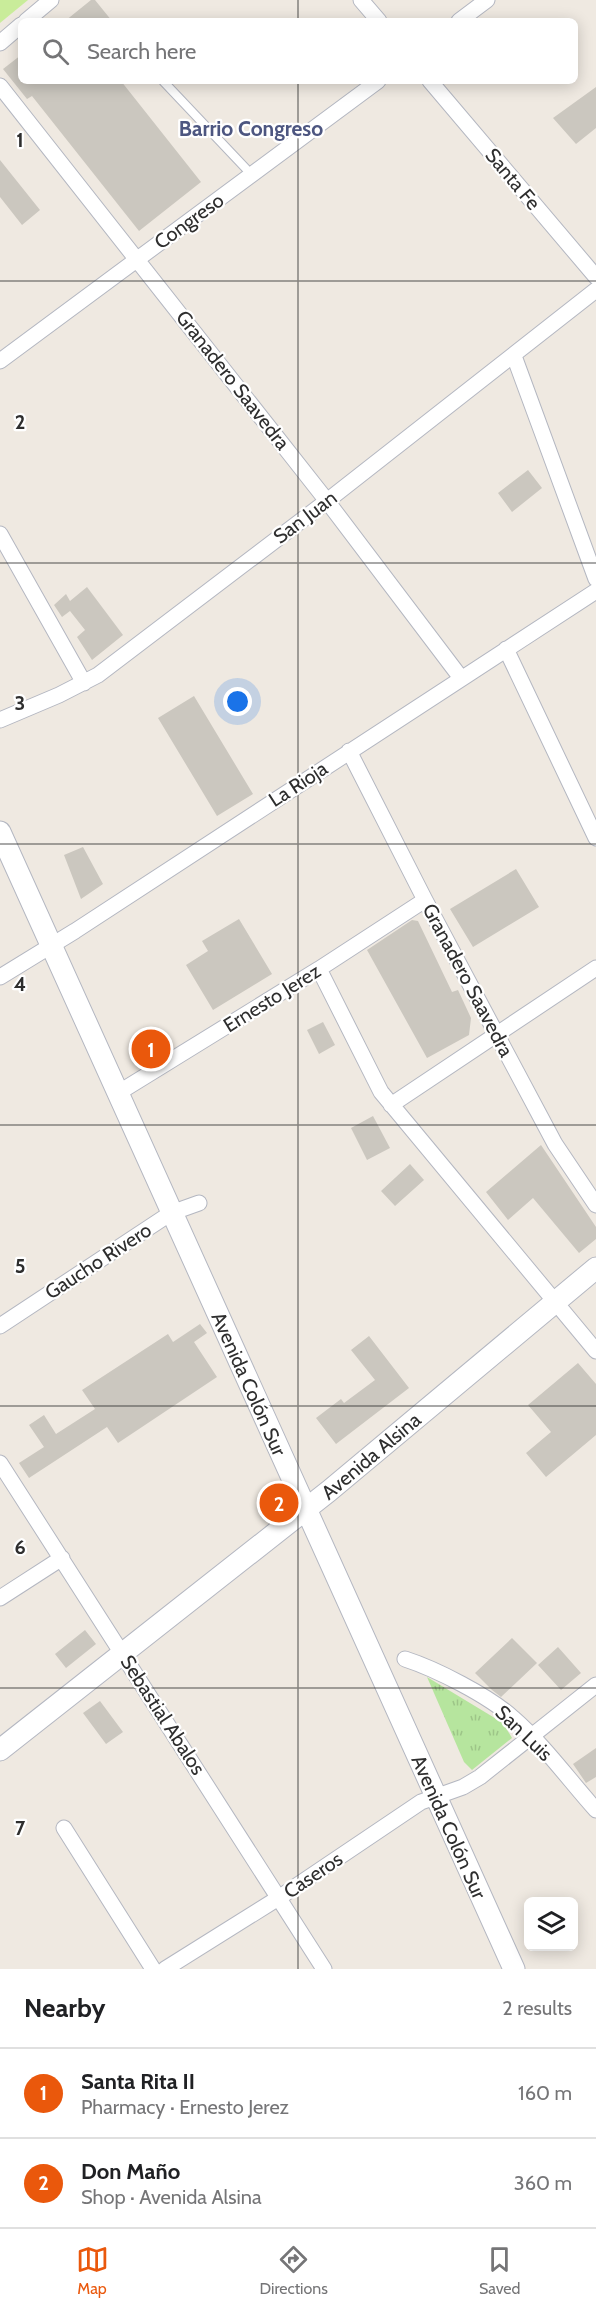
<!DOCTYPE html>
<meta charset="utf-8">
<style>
:root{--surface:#fff;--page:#f6f6f6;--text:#202124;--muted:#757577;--line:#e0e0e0;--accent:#ea580c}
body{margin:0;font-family:Cabin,sans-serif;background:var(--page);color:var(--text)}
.controls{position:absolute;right:18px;bottom:18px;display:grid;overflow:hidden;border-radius:9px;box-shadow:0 3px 15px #0003}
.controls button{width:54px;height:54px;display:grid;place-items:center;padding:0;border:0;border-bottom:2px solid var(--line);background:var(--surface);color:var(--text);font:30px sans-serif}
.you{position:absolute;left:238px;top:702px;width:21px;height:21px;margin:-15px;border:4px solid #fff;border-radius:50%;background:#1a73e8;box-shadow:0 0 0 9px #1a73e833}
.badge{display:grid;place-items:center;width:39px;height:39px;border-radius:50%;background:var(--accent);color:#fff;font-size:20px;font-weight:700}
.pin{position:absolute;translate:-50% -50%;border:3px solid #fff;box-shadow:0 2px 6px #0006}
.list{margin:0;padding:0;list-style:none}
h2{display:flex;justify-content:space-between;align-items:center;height:78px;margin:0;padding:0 24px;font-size:26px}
h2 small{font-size:20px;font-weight:400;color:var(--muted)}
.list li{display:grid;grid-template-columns:39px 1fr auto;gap:18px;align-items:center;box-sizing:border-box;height:90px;padding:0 24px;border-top:2px solid var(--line)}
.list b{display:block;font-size:22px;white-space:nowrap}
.list p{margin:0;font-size:20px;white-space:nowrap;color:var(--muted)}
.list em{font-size:20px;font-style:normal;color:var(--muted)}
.icon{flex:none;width:33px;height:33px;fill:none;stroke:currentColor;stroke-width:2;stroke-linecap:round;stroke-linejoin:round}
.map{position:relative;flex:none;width:596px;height:1969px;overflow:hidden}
.search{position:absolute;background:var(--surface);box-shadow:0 3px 15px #0003;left:18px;right:18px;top:18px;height:66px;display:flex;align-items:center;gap:15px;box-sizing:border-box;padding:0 21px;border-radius:9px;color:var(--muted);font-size:22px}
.sheet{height:258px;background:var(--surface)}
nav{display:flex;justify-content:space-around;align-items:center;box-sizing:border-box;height:84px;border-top:2px solid var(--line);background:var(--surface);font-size:16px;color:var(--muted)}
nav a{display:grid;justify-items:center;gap:3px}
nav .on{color:var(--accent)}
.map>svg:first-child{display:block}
</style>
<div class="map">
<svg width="596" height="1969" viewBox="0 0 596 1969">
<defs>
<pattern id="park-tufts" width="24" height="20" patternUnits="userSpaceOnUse" patternTransform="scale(1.5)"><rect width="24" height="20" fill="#b6e59e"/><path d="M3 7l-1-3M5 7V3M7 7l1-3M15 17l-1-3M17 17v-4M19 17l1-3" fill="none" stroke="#9dc588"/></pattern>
</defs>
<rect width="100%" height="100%" fill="#efe9e1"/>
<path fill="url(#park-tufts)" d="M 427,1677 L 503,1723 L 512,1738 L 472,1770 L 464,1762 Z"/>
<path fill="#c9ec9a" d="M 0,0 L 28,0 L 0,23 Z"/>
<path fill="#cbc7bf" d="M 91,0 L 95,0 L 112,21 L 65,21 Z
M 21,55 L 21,81 L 121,81 L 201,182 L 139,231 L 32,96 L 27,99 L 3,69 Z
M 596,87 L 596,128 L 576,144 L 553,118 Z
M 0,160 L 40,210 L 22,225 L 0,197 Z
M 528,470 L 542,488 L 512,512 L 498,493 Z
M 87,587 L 123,635 L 92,660 L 77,637 L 85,630 L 70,611 L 62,617 L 54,605 L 66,594 L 70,601 Z
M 194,696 L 253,794 L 217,816 L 158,718 Z
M 83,847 L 103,884 L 81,899 L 64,855 Z
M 516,869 L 539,907 L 473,947 L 450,909 Z
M 239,919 L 272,974 L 213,1010 L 186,965 L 208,951 L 202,941 Z
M 412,920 L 418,921 L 452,992 L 458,990 L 471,1018 L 469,1035 L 427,1058 L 367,950 Z
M 323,1022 L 335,1045 L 319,1054 L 307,1030 Z
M 373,1116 L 390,1148 L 367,1160 L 351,1128 Z
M 541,1145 L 596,1227 L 596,1239 L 579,1253 L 533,1198 L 508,1220 L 486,1192 Z
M 410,1164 L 424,1180 L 395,1206 L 381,1191 Z
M 200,1324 L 207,1333 L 194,1342 L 217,1377 L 118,1443 L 107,1427 L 29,1478 L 19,1463 L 44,1447 L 29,1425 L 44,1415 L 56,1434 L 95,1409 L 82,1390 L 168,1334 L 173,1342 Z
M 369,1336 L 409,1388 L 336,1444 L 316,1418 L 341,1399 L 344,1403 L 375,1380 L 351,1350 Z
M 578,1363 L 596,1384 L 596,1435 L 546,1477 L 526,1453 L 551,1432 L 528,1405 Z
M 85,1630 L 96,1644 L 66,1668 L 55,1654 Z
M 512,1638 L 537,1663 L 501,1697 L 492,1690 L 475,1673 Z
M 558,1647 L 581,1673 L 561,1690 L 538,1665 Z
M 100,1701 L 123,1732 L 106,1744 L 83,1713 Z
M 596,1748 L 596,1777 L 586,1783 L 573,1764 Z"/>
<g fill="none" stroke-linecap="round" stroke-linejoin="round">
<defs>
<path id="lane" d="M 163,81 L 252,175"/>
<path id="street" d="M 361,0 L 379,21
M 26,21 L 51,0
M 459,21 L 487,0
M 0,43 L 21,25
M 430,81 L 596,277
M 0,86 L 327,501 L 461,678
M 514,356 L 596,579
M 0,361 L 378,81
M 0,534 L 84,683
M 506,649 L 596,838
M 0,720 L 59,695 L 98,675 L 327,501 L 596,290
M 349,751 L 425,900 L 555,1144 L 596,1205
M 319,969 L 381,1092 L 596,1351
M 0,977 L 75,931 L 596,591
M 118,1093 L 319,969 L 425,900
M 391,1105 L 596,968
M 0,1326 L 171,1213 L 199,1203
M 0,1463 L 324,1969
M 0,1598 L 62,1558
M 405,1659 C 436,1669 489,1696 513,1718 C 544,1745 569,1780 596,1810
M 64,1828 L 153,1969
M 165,1969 L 280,1897 L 421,1802 L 463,1787 L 480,1777 L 596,1685"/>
<path id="secondary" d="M 0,832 L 514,1969
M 0,1750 L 329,1491 L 596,1268"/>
</defs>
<use href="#lane" stroke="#b4b7c1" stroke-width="10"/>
<use href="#street" stroke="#b4b7c1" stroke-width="17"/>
<use href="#secondary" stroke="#b4b7c1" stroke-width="23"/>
<use href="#lane" stroke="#fff" stroke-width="8"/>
<use href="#street" stroke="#fff" stroke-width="15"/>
<use href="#secondary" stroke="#fff" stroke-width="21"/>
</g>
<path fill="none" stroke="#2e2e2e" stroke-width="1.5" stroke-opacity="0.55" d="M 298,0 L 298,21M 298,81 L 298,1969M 0,281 L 596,281M 0,563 L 596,563M 0,844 L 596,844M 0,1125 L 596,1125M 0,1406 L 596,1406M 0,1688 L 596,1688"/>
<g text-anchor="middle" stroke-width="4.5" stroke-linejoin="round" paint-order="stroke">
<g font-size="20" fill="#2e2e2e" stroke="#fff">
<text transform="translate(513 179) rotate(50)" y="7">Santa Fe</text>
<text transform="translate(189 221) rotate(-36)" y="7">Congreso</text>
<text transform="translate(233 380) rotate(52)" y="7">Granadero Saavedra</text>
<text transform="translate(305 517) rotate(-37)" y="7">San Juan</text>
<text transform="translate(298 784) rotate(-33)" y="7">La Rioja</text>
<text transform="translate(468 980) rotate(62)" y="7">Granadero Saavedra</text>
<text transform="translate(272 998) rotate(-32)" y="7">Ernesto Jerez</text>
<text transform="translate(98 1261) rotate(-33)" y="7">Gaucho Rivero</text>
<text transform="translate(249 1384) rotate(66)" y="7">Avenida Colón Sur</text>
<text transform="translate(371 1456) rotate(-40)" y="7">Avenida Alsina</text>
<text transform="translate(163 1715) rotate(57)" y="7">Sebastial Abalos</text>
<text transform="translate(524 1733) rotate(44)" y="7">San Luis</text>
<text transform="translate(449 1827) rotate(66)" y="7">Avenida Colón Sur</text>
<text transform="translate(313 1875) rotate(-34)" y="7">Caseros</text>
</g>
<g font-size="21" font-weight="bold" fill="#4d5680" stroke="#fff">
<text x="251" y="136">Barrio Congreso</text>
</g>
</g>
<g font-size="20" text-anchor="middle" font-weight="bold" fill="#2e2e2e" stroke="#fff" stroke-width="4.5" stroke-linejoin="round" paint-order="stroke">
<text x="20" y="147">1</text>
<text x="20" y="429">2</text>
<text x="20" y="710">3</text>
<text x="20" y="991">4</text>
<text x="20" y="1273">5</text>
<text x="20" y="1554">6</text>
<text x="20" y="1835">7</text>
</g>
</svg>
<div class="controls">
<button><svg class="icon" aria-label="layers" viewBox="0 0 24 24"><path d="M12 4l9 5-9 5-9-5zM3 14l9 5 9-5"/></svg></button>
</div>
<div class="you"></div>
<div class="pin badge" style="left:151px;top:1049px">1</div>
<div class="pin badge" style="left:279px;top:1503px">2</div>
<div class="search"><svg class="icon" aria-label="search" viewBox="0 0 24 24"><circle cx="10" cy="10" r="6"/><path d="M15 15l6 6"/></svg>Search here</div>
</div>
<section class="sheet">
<h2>Nearby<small>2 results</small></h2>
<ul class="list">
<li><span class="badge">1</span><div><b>Santa Rita II</b><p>Pharmacy · Ernesto Jerez</p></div><em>160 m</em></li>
<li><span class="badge">2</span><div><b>Don Maño</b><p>Shop · Avenida Alsina</p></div><em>360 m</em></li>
</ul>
</section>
<nav>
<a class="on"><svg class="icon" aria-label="map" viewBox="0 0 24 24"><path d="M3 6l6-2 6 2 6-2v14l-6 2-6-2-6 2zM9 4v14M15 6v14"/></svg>Map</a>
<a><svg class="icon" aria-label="directions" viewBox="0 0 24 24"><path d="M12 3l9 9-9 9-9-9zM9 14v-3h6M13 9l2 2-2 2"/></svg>Directions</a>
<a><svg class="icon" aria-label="saved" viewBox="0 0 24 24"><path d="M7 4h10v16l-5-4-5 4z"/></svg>Saved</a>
</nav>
